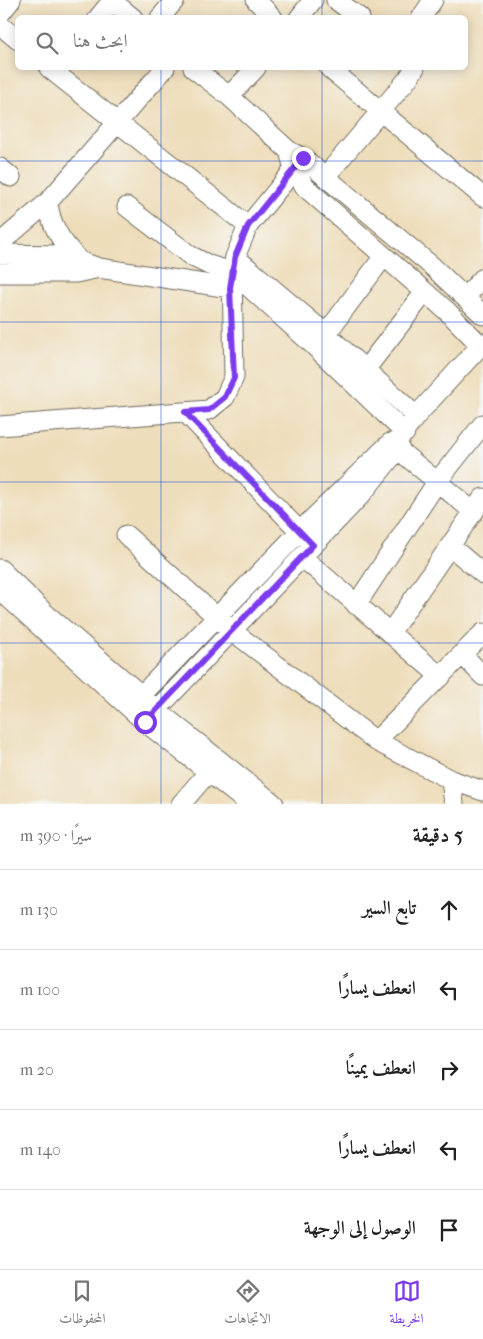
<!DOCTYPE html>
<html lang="ar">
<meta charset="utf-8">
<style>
:root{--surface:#fff;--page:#f2f2f2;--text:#222;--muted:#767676;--line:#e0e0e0;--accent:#7c3aed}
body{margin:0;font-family:"IM FELL French Canon",Amiri,serif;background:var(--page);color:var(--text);direction:rtl}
.stop{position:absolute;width:15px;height:15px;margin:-11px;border:4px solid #7c3aed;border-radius:50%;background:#fff}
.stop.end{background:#7c3aed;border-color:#fff;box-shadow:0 1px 5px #0008}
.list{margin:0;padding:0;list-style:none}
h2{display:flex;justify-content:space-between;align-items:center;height:65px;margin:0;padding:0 20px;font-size:21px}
h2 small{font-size:16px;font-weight:400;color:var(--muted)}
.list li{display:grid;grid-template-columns:32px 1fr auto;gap:15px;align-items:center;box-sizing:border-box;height:80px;padding:0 20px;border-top:1px solid var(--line)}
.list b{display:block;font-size:19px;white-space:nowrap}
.list em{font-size:16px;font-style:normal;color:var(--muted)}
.icon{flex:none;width:28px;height:28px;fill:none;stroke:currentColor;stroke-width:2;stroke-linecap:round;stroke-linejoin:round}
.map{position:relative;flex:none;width:483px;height:804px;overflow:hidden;direction:ltr}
.search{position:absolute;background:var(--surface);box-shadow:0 2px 12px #0003;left:15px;right:15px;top:15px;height:55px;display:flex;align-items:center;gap:12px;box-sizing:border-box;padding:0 18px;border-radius:8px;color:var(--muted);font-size:19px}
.sheet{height:465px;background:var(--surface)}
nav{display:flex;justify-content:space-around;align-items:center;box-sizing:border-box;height:70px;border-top:1px solid var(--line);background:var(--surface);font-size:14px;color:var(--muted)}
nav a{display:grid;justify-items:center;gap:2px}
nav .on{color:var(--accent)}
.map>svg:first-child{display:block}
</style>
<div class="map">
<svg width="483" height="804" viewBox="0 0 483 804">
<rect width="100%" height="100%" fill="#f6f6f2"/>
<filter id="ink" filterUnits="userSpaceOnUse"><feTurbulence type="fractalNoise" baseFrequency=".02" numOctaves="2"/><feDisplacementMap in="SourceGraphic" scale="10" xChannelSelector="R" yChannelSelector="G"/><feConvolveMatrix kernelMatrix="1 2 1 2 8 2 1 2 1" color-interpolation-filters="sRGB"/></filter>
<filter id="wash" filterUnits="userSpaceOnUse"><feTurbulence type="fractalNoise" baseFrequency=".0096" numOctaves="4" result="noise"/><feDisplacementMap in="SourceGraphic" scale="20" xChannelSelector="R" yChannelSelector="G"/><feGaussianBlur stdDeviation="1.12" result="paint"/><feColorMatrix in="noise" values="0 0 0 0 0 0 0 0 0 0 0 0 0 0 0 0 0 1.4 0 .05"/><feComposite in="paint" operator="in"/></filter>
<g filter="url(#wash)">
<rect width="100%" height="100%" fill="#eeddba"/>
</g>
<g filter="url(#ink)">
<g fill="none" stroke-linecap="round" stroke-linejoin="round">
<defs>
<path id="minor" d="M 111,0 L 133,18
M 256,0 L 273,18
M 336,0 L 360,18
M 0,14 L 11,0
M 98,18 L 112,1
M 160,18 L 175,0
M 299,18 L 313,0
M 421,18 L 433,0
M 0,25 L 18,40
M 193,68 L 229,96 L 289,151 L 303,158 L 433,267 L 483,315
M 329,68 L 483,197
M 229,96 L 256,68
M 289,151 L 294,169 L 305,187 L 448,312 L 483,348
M 0,168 L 11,177
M 325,177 L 407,80 L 415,68
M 48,202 C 50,225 61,241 77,258 L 77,262
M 127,207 L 191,256 L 209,265 L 232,272 L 311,343 L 405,433
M 248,226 L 301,161
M 0,243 L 48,202 L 165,68
M 0,254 L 62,255 L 99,268 L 230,288
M 235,257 L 326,334 L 416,416
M 0,273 L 76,273 L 99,268
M 465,297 L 483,278
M 326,334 L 384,256
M 365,370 L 425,292
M 185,412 L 309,541
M 0,426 L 209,410 L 225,397 L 234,377 L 232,272 L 235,257 L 248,226 L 49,68
M 390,443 L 474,512
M 126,535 L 231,630 L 376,741 L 451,780 L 483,791
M 450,546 L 483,574
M 302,557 L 441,677
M 0,569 L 46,614 L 141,695 L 155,709 L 274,804
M 0,590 L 145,722 L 249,804
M 356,605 L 437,482 L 483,424
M 390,633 L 483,498
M 462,654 L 483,676
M 130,707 L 300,531 L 387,446
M 145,722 L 361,495 L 398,449 L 399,439 L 416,416 L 483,343
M 376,741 L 483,633
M 451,780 L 454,804
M 181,804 L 216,763"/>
</defs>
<use href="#minor" stroke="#6f695d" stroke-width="21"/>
<use href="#minor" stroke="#fff" stroke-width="19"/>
</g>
</g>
<g fill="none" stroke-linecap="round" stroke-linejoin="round" filter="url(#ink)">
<path stroke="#7c3aed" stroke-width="6" d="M 145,722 L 313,545 L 185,412 L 209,410 L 225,397 L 234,378 L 230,288 L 235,257 L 248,226 L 303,158"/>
</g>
<path fill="none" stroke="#1d4ed8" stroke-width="1" stroke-opacity="0.55" d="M 161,0 L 161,18M 322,0 L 322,18M 161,68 L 161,804M 322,68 L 322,804M 0,161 L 483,161M 0,322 L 483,322M 0,482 L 483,482M 0,643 L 483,643"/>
</svg>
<div class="stop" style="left:145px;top:722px"></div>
<div class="stop end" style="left:303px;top:158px"></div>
<div class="search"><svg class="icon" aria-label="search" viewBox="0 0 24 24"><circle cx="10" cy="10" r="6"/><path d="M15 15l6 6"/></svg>ابحث هنا</div>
</div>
<section class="sheet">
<h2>5 دقيقة<small>سيرًا · 390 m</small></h2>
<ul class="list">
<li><svg class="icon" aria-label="ahead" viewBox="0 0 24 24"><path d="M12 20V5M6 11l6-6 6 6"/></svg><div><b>تابع السير</b></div><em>130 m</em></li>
<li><svg class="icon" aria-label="left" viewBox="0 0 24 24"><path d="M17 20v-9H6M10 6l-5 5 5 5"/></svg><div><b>انعطف يسارًا</b></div><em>100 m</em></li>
<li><svg class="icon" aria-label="right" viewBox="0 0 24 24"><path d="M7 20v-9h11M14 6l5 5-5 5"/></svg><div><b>انعطف يمينًا</b></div><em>20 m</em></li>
<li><svg class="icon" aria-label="left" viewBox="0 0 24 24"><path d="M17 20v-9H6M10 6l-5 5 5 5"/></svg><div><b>انعطف يسارًا</b></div><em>140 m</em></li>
<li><svg class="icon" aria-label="arrive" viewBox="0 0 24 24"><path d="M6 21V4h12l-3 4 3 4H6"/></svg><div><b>الوصول إلى الوجهة</b></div></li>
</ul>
</section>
<nav>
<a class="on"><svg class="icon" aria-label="map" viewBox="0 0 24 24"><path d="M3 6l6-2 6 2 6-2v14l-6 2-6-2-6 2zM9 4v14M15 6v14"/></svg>الخريطة</a>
<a><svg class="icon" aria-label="directions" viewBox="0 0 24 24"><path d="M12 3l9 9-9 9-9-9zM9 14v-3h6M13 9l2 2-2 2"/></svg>الاتجاهات</a>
<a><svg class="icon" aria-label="saved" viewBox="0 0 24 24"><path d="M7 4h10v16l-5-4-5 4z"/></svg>المحفوظات</a>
</nav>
